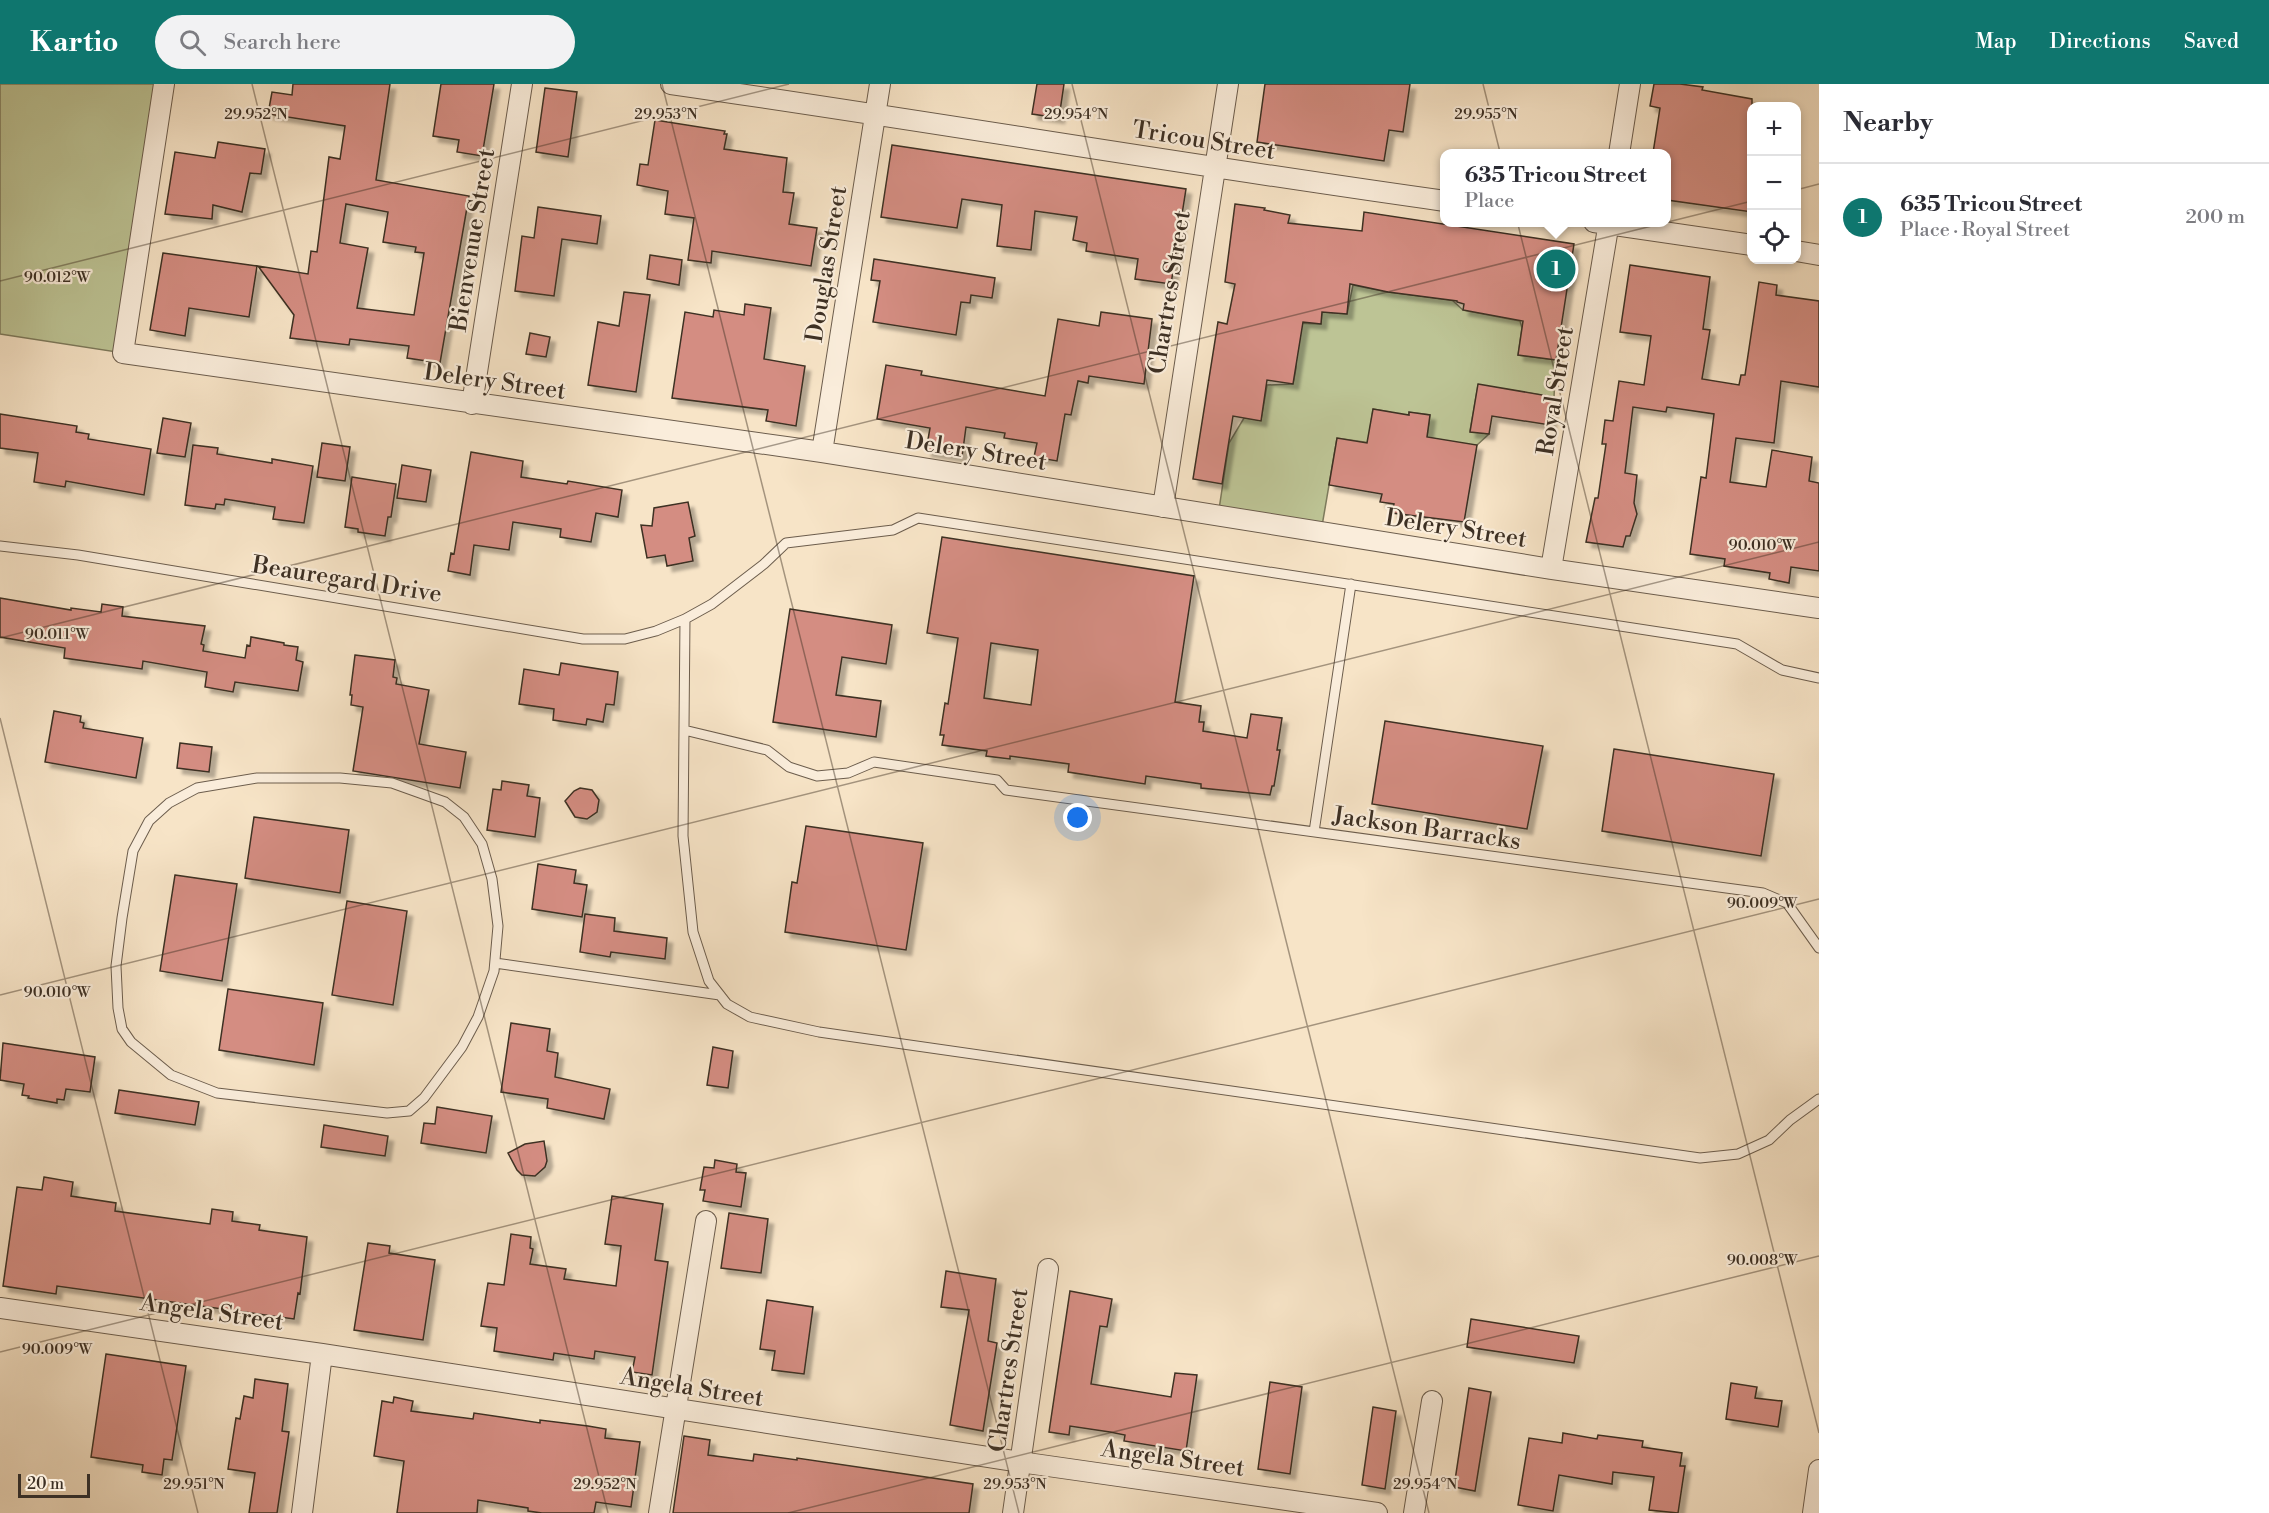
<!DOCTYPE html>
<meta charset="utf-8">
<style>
:root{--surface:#fff;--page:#f2f2f3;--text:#2b2b33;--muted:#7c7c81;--line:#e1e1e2;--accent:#0f766e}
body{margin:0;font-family:"Libre Bodoni",serif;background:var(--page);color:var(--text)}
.controls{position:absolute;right:18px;top:18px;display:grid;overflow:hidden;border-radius:12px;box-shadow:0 3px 9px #0003}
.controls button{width:54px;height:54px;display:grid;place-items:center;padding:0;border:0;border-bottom:2px solid var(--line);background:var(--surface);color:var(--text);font:30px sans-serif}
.scale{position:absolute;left:18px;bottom:15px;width:72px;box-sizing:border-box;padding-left:6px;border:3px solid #3d3024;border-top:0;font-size:16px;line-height:21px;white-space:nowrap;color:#3d3024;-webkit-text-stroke:4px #faeddb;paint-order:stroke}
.you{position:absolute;left:1078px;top:734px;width:21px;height:21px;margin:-15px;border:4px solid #fff;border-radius:50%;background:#1a73e8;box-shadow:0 0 0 9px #1a73e833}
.badge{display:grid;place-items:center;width:39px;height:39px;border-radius:50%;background:var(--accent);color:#fff;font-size:20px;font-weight:700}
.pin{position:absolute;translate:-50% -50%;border:3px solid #fff;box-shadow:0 2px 6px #0006}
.popup{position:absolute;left:1440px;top:65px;width:231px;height:78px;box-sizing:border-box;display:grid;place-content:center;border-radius:12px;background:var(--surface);filter:drop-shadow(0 2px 4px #0005);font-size:20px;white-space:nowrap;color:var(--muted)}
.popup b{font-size:22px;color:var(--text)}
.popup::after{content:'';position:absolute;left:50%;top:100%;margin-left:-12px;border:12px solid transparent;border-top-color:var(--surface)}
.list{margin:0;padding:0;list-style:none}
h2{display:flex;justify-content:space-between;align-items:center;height:78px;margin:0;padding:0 24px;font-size:26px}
h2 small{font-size:20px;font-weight:400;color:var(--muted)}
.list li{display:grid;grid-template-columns:39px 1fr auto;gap:18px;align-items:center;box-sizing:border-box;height:108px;padding:0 24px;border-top:2px solid var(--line)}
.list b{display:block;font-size:22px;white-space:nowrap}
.list p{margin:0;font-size:20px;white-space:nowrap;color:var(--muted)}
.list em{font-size:20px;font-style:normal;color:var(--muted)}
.icon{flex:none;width:33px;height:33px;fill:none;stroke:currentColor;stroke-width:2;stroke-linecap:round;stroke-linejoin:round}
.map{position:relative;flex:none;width:1819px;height:1429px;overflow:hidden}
header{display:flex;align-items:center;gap:36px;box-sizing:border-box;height:84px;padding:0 30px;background:var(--accent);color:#fff}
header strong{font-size:28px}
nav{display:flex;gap:33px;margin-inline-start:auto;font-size:21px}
.search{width:420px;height:54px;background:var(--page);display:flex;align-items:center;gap:15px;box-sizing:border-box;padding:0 21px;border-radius:33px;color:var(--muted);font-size:22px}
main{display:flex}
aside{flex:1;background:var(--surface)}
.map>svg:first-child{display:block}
</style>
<header>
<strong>Kartio</strong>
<div class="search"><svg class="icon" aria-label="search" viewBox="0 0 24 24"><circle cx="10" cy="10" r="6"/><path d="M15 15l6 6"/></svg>Search here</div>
<nav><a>Map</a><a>Directions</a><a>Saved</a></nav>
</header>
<main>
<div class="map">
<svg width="1819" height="1429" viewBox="0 0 1819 1429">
<defs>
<filter id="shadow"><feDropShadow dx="5.5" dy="5.5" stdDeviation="1.5" flood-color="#0004"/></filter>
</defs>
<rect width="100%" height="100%" fill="#f7e4c7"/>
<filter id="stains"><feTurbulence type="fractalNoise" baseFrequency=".00333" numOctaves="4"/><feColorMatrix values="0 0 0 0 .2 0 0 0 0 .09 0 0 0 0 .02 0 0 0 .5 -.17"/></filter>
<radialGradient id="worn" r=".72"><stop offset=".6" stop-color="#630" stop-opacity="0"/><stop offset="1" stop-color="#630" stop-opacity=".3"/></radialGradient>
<path fill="#bdc495" stroke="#7d7a5c" stroke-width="1.5" d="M 0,0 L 162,0 L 123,269 L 0,250 Z
M 1353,201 L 1388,208 L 1452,216 L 1463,226 L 1520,237 L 1522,244 L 1518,271 L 1556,276 L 1554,313 L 1478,301 L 1470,347 L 1489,350 L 1477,361 L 1426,360 L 1430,331 L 1409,328 L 1405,357 L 1390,328 L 1373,325 L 1370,345 L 1378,360 L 1337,354 L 1321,448 L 1218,432 L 1229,359 L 1244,334 L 1261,336 L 1267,301 L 1293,300 L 1296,284 L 1293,239 L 1321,240 L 1322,228 L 1347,230 Z"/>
<path fill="#d48d82" stroke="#3d3024" stroke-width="1.5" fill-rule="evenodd" filter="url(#shadow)" d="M 293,0 L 390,0 L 376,96 L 469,112 L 440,279 L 407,274 L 409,262 L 350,255 L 349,261 L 290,254 L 294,231 L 258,182 L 308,190 L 311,167 L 317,168 L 329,73 L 340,75 L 345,42 L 268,30 L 272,8 L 292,11 ZM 346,120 L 388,128 L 383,158 L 416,163 L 415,168 L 424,169 L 414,231 L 357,224 L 368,164 L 340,159 Z
M 441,0 L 494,0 L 482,72 L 457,68 L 459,56 L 433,52 Z
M 1037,0 L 1064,0 L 1059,34 L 1032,30 Z
M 1265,0 L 1410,0 L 1403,48 L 1389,46 L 1384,77 L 1257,58 Z
M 1654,0 L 1680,0 L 1703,3 L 1702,6 L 1752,15 L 1752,128 L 1667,116 L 1667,69 L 1653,69 L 1660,24 L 1650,22 Z
M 545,4 L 577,8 L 568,73 L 536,68 Z
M 655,36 L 725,47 L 724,50 L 727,50 L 724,65 L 787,74 L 783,108 L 794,109 L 789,140 L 817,144 L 811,182 L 712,167 L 711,179 L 688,176 L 694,134 L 665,130 L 668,107 L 637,101 L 640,80 L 648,81 Z
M 218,58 L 265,65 L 261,90 L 250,89 L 242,128 L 213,121 L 212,135 L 165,130 L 175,68 L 215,74 Z
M 892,61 L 1186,105 L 1171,200 L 1135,195 L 1138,175 L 1086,167 L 1087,159 L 1073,156 L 1077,133 L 1035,127 L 1031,166 L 997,162 L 1002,121 L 962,115 L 957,144 L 881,133 Z
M 1235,120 L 1265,124 L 1264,126 L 1290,131 L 1288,139 L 1362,147 L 1364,128 L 1574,160 L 1556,276 L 1518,271 L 1523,237 L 1463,226 L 1464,220 L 1457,218 L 1457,217 L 1388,208 L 1350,200 L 1347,230 L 1322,228 L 1321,240 L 1303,238 L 1293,300 L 1267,296 L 1261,337 L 1233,332 L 1222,400 L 1193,395 L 1218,238 L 1227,240 L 1235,200 L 1225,198 Z
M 538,123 L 601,132 L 597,160 L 562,155 L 554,212 L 515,207 L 522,152 L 534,154 Z
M 163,169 L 257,182 L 249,233 L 189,224 L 185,252 L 150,246 Z
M 650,171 L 682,176 L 679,201 L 647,195 Z
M 874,175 L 995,194 L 992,214 L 971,211 L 970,219 L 961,218 L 956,251 L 873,238 L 880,197 L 871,196 Z
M 1630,181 L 1710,193 L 1703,245 L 1710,246 L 1702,295 L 1739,301 L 1741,291 L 1745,291 L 1759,198 L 1777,201 L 1776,211 L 1819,217 L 1819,303 L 1781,297 L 1774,359 L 1736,354 L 1730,398 L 1766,403 L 1772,366 L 1812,373 L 1809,397 L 1819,399 L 1819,487 L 1791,483 L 1789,499 L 1769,495 L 1770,489 L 1724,482 L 1725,475 L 1690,470 L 1701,393 L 1706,394 L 1714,330 L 1667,323 L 1666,328 L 1633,323 L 1625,389 L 1637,391 L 1634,419 L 1637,430 L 1630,452 L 1626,452 L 1623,463 L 1586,458 L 1595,414 L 1598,414 L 1606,360 L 1602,360 L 1605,336 L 1613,337 L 1619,297 L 1644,301 L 1651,252 L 1620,248 Z
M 624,208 L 650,211 L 636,308 L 588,301 L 598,238 L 619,242 Z
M 745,220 L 771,224 L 764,275 L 805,282 L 796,342 L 766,337 L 768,326 L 672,314 L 685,228 L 713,233 L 714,226 L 744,231 Z
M 1101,228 L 1152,235 L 1144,300 L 1089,292 L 1088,299 L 1078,297 L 1071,331 L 1065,330 L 1057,377 L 1034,373 L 1037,359 L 1004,354 L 1005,349 L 966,343 L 962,373 L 926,367 L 930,344 L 877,335 L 886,281 L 922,287 L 921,291 L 1045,312 L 1058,235 L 1099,242 Z
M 530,249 L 550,253 L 546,273 L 526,270 Z
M 1478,300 L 1554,313 L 1550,341 L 1492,332 L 1489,350 L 1470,348 Z
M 1373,325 L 1409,331 L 1409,328 L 1430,331 L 1427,353 L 1477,361 L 1464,438 L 1392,429 L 1394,420 L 1380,418 L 1382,410 L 1329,401 L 1337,354 L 1367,359 Z
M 0,330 L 77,342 L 76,348 L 89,350 L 88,355 L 151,365 L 144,411 L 66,397 L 65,403 L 34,398 L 38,369 L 0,364 Z
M 163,334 L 191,339 L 185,373 L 157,369 Z
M 322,359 L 350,363 L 345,397 L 317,393 Z
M 193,361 L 218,364 L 217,370 L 272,379 L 272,375 L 313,382 L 304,439 L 273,435 L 275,423 L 225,415 L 224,421 L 216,420 L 215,425 L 185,421 Z
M 471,368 L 523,377 L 521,393 L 567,400 L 568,397 L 622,406 L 618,433 L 596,429 L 591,458 L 560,453 L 561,445 L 513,438 L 509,466 L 474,461 L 470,491 L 448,487 L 451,469 L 454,470 Z
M 402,381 L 431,386 L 426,418 L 397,414 Z
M 352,393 L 396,400 L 391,433 L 388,433 L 385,452 L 358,448 L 358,445 L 345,443 Z
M 688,418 L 695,452 L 689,454 L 693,477 L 667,482 L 665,471 L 647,474 L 641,441 L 652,442 L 654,424 Z
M 942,453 L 1194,492 L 1175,618 L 1201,622 L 1199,638 L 1204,638 L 1203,647 L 1247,654 L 1251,630 L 1282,634 L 1277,666 L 1280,666 L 1274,702 L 1272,702 L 1270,711 L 1201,704 L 1201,700 L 1146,692 L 1145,700 L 1068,688 L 1069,680 L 1010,672 L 1010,675 L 986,672 L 987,667 L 942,661 L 944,651 L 940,651 L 945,619 L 948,620 L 958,554 L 927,549 ZM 991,559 L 1038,566 L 1031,621 L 984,614 Z
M 0,514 L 71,526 L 71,524 L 101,528 L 102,520 L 123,523 L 122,532 L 205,542 L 201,560 L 204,561 L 203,567 L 245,574 L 247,561 L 250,562 L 251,553 L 284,559 L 284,561 L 298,563 L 296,576 L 303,578 L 298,607 L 235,598 L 233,608 L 205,603 L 207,588 L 143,577 L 142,585 L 64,574 L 65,564 L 0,553 Z
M 790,525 L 892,541 L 886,580 L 842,573 L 836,611 L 881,617 L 876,653 L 773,638 Z
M 355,571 L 395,576 L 393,593 L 397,594 L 396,600 L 429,606 L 419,660 L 466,668 L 460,704 L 353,687 L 363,623 L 351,621 L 352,611 L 350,611 Z
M 561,579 L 618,588 L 614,621 L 606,620 L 603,638 L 587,635 L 586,641 L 553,636 L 554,625 L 519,620 L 524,585 L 559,591 Z
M 54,627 L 81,632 L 80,638 L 84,639 L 83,644 L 143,654 L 136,694 L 45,678 Z
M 1385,637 L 1543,662 L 1527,745 L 1372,720 Z
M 180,659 L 212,663 L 209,688 L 177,684 Z
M 1614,665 L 1774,690 L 1761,772 L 1602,747 Z
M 502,697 L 529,701 L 527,712 L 540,714 L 535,753 L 487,746 L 493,705 L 501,706 Z
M 580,704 L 592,706 L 599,716 L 597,728 L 587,735 L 575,733 L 565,717 L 574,707 Z
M 254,733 L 349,746 L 340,809 L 245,794 Z
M 806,742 L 923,759 L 906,866 L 785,848 L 792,798 L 797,799 Z
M 538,780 L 576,786 L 574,799 L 587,801 L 582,833 L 532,825 Z
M 175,791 L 237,800 L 222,897 L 160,887 Z
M 347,817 L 407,827 L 393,921 L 332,911 Z
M 585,830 L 615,834 L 614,847 L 667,854 L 665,875 L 611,868 L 610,873 L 580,868 Z
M 228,905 L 323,919 L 314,981 L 219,966 Z
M 511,939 L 550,945 L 547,967 L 558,969 L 555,993 L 610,1005 L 604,1035 L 547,1024 L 548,1015 L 501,1008 Z
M 3,959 L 95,973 L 90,1008 L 66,1005 L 64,1016 L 57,1015 L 57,1019 L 28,1014 L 29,1012 L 22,1011 L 24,1000 L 0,996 Z
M 713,963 L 733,967 L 728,1004 L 707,1001 Z
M 119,1006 L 199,1018 L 195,1041 L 115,1029 Z
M 437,1023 L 492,1032 L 486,1069 L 421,1059 L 424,1039 L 435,1040 Z
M 324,1041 L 388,1052 L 385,1072 L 321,1063 Z
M 544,1057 L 547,1077 L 545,1083 L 535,1092 L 522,1091 L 517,1086 L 508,1069 L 525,1060 Z
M 715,1076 L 737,1080 L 736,1088 L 746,1089 L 741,1123 L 703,1117 L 705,1106 L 700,1106 L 704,1083 L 714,1084 Z
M 44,1093 L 73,1098 L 71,1112 L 116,1119 L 115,1127 L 210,1140 L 212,1125 L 233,1128 L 232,1137 L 260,1141 L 259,1146 L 307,1153 L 300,1210 L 298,1209 L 294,1235 L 57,1202 L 56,1210 L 3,1202 L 17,1103 L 42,1106 Z
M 612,1112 L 663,1120 L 655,1176 L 668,1178 L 652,1291 L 632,1288 L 635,1273 L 595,1267 L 594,1275 L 554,1269 L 553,1276 L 494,1267 L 497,1244 L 481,1242 L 488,1199 L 504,1201 L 511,1150 L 531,1153 L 530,1164 L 533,1165 L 530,1180 L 566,1185 L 564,1195 L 616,1202 L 621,1162 L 605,1160 Z
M 729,1129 L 768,1135 L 761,1189 L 721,1184 Z
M 368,1159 L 390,1162 L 389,1169 L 435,1176 L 423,1256 L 354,1246 Z
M 946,1187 L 996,1195 L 988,1257 L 997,1259 L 983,1347 L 950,1341 L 969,1226 L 941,1223 Z
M 1070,1207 L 1112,1215 L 1107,1243 L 1100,1242 L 1091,1300 L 1171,1313 L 1175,1289 L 1197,1291 L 1186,1367 L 1124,1357 L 1125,1351 L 1110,1348 L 1070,1342 L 1069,1351 L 1049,1348 Z
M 767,1216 L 813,1223 L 804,1290 L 772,1286 L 775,1267 L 760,1265 Z
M 1471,1235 L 1579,1252 L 1574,1279 L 1467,1263 Z
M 106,1270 L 186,1282 L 172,1376 L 164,1375 L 162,1391 L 142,1388 L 143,1381 L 91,1373 Z
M 255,1295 L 288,1300 L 282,1347 L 289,1348 L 277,1429 L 249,1429 L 255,1389 L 228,1385 L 236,1334 L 240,1335 L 244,1312 L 253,1314 Z
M 1270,1298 L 1302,1303 L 1290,1390 L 1258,1385 Z
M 1731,1299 L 1757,1303 L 1755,1314 L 1782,1317 L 1778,1343 L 1726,1335 Z
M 1469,1304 L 1491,1308 L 1475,1407 L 1454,1403 Z
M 394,1313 L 413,1317 L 411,1327 L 473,1335 L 474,1329 L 540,1339 L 540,1336 L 588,1342 L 606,1345 L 605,1354 L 640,1358 L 631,1423 L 596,1418 L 594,1429 L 542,1429 L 528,1427 L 528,1424 L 478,1416 L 477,1429 L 397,1429 L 404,1377 L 374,1372 L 382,1317 L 393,1319 Z
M 1373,1323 L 1396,1327 L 1385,1405 L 1362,1401 Z
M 1563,1349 L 1597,1355 L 1598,1351 L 1643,1357 L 1642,1363 L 1682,1369 L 1680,1382 L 1685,1382 L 1678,1429 L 1649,1426 L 1654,1393 L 1613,1388 L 1612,1400 L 1559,1391 L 1553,1427 L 1518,1421 L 1529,1354 L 1562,1359 Z
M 684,1352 L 710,1356 L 708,1371 L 753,1377 L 754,1370 L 797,1376 L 797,1374 L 973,1400 L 969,1429 L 673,1429 Z"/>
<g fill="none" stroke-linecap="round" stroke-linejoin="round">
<defs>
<path id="service" d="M 0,462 L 78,471 L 583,555 L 625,555 L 656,547 L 685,535 L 712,520 L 764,480 L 786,459 L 893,446 L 918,434 L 1737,560 L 1782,586 L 1819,594
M 685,535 L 683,752 L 693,848 L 709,897 L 727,920 L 750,933 L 819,948 L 1700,1074 L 1738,1070 L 1769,1056 L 1790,1036 L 1819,1015
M 684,646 L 767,666 L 789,683 L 817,692 L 848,689 L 874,678 L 997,696 L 1006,706 L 1763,809 L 1787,819 L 1819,864
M 257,694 L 340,694 L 392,699 L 445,718 L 464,733 L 482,760 L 492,795 L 498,842 L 494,887 L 478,933 L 462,963 L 424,1014 L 409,1027 L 387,1029 L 217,1009 L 171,991 L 131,958 L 122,945 L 118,924 L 116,882 L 122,834 L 133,767 L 149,737 L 169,719 L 197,704 Z
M 1314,748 L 1351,500
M 495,879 L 720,911"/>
<path id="minor" d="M 164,0 L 123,269 L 822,368 L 1551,485 L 1819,524
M 671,0 C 929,37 1186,81 1445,117
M 1619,70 L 1630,0
M 1594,138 L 1752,161
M 1796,167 L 1819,171
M 472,320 L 522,0
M 822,368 L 880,0
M 1163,423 L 1228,0
M 1551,485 L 1609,138
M 0,1224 L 322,1270 L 1020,1378 L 1377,1429
M 302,1429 L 322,1270
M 659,1429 L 706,1137
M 1013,1429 L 1048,1185
M 1414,1429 L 1432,1317
M 1813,1429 L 1819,1386"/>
</defs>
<use href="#service" stroke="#6c5d4d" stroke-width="11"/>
<use href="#minor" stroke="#6c5d4d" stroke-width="22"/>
<use href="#service" stroke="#faeddb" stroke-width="9"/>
<use href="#minor" stroke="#faeddb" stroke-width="20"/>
</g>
<path fill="none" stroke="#3d3024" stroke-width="1.5" stroke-opacity="0.45" d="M 252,0 L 608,1429M 662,0 L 1019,1429M 1072,0 L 1429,1429M 1483,0 L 1819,1349M 1796,106 L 1819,100M 0,197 L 789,0M 0,554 L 1752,117M 0,634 L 198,1429M 0,911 L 1819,458M 0,1268 L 1819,815M 788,1429 L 1819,1172"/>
<g text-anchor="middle" stroke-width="4.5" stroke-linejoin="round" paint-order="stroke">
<g font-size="24" fill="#3d3024" stroke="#faeddb">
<text transform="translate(1204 56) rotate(9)" y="8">Tricou Street</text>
<text transform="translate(472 156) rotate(-81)" y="8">Bienvenue Street</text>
<text transform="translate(826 180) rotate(-81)" y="8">Douglas Street</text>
<text transform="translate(1169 208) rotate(-81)" y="8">Chartres Street</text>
<text transform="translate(495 297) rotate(8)" y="8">Delery Street</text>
<text transform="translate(1555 307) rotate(-81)" y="8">Royal Street</text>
<text transform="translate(976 367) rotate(9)" y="8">Delery Street</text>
<text transform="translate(1456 444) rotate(9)" y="8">Delery Street</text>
<text transform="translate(347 495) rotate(9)" y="8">Beauregard Drive</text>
<text transform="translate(1427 744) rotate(8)" y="8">Jackson Barracks</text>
<text transform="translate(212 1228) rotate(8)" y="8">Angela Street</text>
<text transform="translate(1008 1286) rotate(-82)" y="8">Chartres Street</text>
<text transform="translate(692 1303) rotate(9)" y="8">Angela Street</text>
<text transform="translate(1173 1374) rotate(8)" y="8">Angela Street</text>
</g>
</g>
<g font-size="15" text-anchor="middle" fill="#3d3024" stroke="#faeddb" stroke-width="4.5" stroke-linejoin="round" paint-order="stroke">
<text x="256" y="35">29.952°N</text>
<text x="666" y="35">29.953°N</text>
<text x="1076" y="35">29.954°N</text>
<text x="1486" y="35">29.955°N</text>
<text x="57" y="198">90.012°W</text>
<text x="1762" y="466">90.010°W</text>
<text x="57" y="555">90.011°W</text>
<text x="1762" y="824">90.009°W</text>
<text x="57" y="913">90.010°W</text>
<text x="1762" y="1181">90.008°W</text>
<text x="57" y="1270">90.009°W</text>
<text x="194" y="1405">29.951°N</text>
<text x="605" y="1405">29.952°N</text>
<text x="1015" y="1405">29.953°N</text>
<text x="1425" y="1405">29.954°N</text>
</g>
<rect width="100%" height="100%" filter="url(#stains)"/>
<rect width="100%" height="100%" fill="url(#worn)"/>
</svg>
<div class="controls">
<button>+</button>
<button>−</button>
<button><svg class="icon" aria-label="locate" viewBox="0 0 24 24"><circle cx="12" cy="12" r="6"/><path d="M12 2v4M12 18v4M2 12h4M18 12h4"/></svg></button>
</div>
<div class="scale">20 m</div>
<div class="you"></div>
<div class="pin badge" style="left:1556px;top:185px">1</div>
<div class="popup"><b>635 Tricou Street</b>Place</div>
</div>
<aside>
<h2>Nearby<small></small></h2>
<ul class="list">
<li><span class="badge">1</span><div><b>635 Tricou Street</b><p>Place · Royal Street</p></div><em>200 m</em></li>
</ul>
</aside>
</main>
